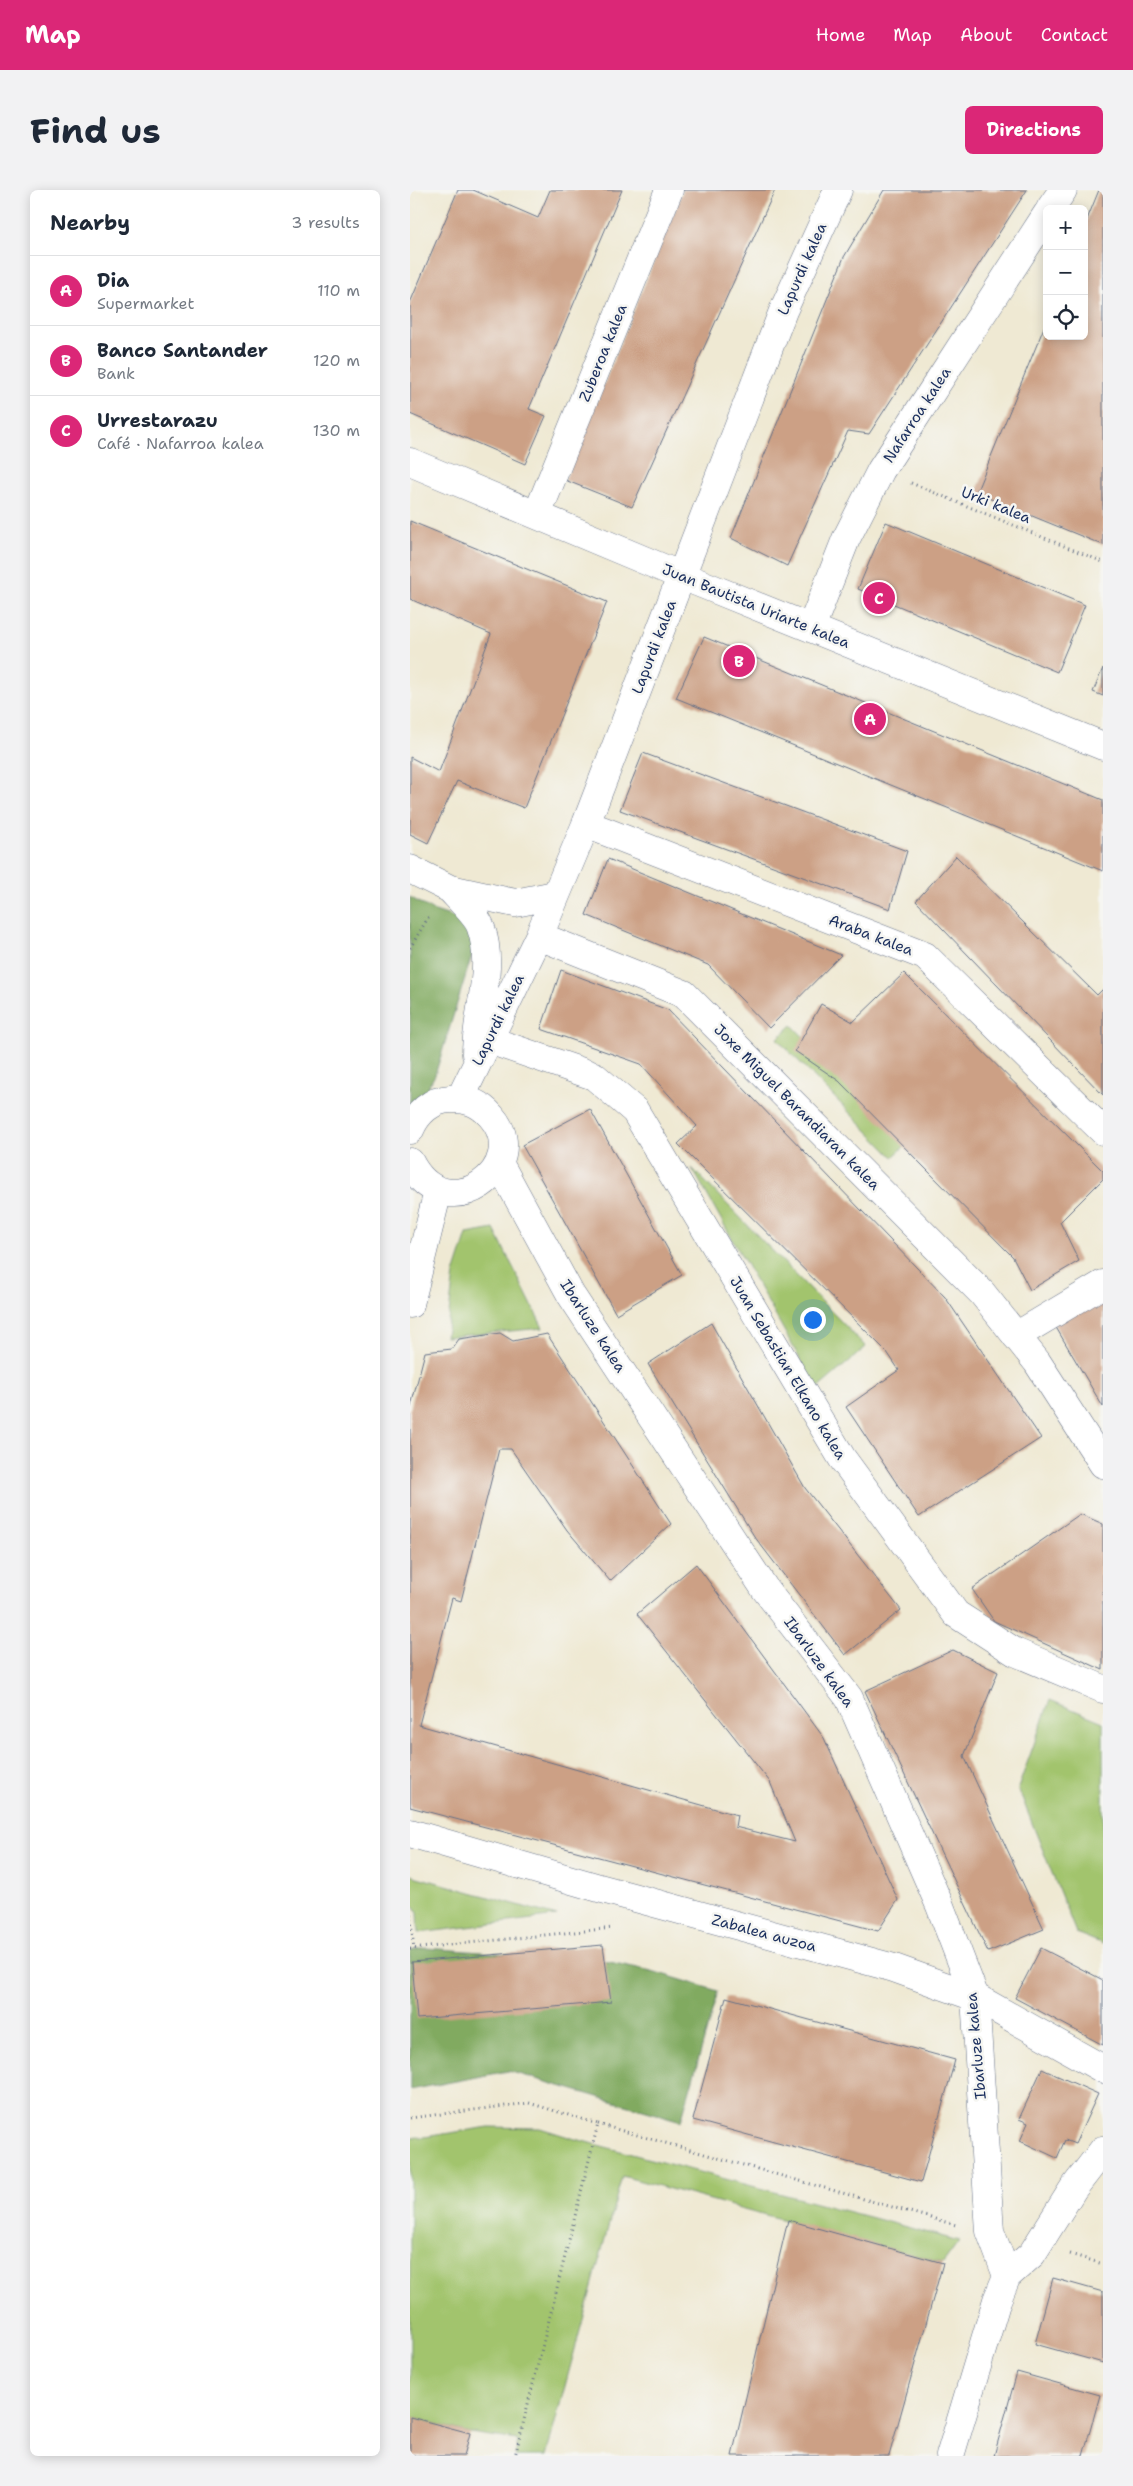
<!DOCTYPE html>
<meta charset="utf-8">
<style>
:root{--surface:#fff;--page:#f2f2f3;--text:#1f2937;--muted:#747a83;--line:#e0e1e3;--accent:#db2777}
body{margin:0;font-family:"Shantell Sans",sans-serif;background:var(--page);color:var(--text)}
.controls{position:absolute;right:15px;top:15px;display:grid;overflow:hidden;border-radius:8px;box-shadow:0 2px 12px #0003}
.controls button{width:45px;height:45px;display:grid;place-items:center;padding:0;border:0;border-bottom:1px solid var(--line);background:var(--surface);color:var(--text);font:25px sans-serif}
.you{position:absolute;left:402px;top:1129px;width:18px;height:18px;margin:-12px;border:4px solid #fff;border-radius:50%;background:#1a73e8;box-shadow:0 0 0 8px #1a73e833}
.badge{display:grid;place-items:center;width:32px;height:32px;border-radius:50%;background:var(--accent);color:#fff;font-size:16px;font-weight:700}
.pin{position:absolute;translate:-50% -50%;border:2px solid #fff;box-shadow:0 1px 5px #0006}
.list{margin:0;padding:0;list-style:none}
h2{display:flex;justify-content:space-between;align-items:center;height:65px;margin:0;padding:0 20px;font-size:21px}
h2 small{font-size:16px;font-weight:400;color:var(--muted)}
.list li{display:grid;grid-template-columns:32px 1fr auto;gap:15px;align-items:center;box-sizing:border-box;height:70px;padding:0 20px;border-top:1px solid var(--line)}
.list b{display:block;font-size:19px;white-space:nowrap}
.list p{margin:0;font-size:16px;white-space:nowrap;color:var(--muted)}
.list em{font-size:16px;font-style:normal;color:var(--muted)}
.icon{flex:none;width:28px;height:28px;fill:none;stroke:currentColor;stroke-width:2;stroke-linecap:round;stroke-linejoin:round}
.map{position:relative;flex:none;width:693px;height:2266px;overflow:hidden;border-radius:8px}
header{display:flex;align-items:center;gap:30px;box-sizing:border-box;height:70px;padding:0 25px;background:var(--accent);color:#fff}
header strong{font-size:24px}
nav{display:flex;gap:28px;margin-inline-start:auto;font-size:18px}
.intro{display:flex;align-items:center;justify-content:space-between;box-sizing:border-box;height:120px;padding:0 30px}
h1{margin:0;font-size:35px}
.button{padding:12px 22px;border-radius:8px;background:var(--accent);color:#fff;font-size:18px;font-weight:700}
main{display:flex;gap:30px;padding:0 30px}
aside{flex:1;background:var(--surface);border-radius:8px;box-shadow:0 2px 12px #0003}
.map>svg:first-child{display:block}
</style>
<header>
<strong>Map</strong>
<nav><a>Home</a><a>Map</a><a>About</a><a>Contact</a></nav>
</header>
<div class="intro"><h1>Find us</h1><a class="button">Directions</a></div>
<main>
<aside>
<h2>Nearby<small>3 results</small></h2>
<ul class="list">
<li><span class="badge">A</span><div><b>Dia</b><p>Supermarket</p></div><em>110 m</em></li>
<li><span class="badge">B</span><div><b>Banco Santander</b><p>Bank</p></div><em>120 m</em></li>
<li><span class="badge">C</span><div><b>Urrestarazu</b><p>Café · Nafarroa kalea</p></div><em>130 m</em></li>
</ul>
</aside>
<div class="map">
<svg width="693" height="2266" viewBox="0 0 693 2266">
<rect width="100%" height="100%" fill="#f6f6f2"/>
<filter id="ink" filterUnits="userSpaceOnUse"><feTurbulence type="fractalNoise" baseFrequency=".02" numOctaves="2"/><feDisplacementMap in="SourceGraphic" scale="10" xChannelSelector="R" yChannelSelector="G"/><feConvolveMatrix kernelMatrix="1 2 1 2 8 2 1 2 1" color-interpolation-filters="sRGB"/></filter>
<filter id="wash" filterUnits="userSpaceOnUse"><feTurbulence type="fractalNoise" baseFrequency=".0096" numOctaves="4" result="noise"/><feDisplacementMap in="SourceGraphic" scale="20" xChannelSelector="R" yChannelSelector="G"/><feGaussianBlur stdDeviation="1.12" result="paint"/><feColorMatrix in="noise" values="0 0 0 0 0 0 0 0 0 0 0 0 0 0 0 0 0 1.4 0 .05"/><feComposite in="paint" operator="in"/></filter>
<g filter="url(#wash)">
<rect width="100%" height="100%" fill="#efe9d3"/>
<path fill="#a2c46d" stroke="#5e7a66" d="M 382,835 L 497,954 L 483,967 L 367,849 Z
M 282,978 L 456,1157 L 407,1199 Z
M 84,1039 L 133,1138 L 36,1147 L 44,1084 L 57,1044 Z
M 640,1510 L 693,1532 L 693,1754 L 666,1743 L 608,1598 Z
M 0,1685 L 147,1726 L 9,1743 L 8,1723 L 0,1711 Z
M 79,1937 L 130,1938 L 165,1949 L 549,2051 L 533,2073 L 212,1986 L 136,2266 L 105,2266 L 108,2250 L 60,2243 L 0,2227 L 0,1947 L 14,1947 Z"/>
<path fill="#81aa60" stroke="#4e6c5f" d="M 0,707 L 22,720 L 71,736 L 25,885 L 0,929 Z
M 16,1758 L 195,1771 L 242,1781 L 308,1801 L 271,1931 L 98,1881 L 0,1900 L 0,1761 Z"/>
<g id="blocks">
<path fill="#cca085" d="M 48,0 L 63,0 L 128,28 L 140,0 L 212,0 L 119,219 L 136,226 L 115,274 L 0,224 L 0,113 Z
M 273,0 L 365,0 L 222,317 L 155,290 Z
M 474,0 L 617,0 L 459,244 L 438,241 L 377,376 L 321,348 L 434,67 Z
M 689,0 L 693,0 L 693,355 L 566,303 L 637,130 L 637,146 L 674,146 L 674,37 Z
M 0,331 L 197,412 L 114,618 L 47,591 L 18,653 L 0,644 L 0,567 L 29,582 L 81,444 L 0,409 Z
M 476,332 L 675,415 L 647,482 L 448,399 Z
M 294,447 L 693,610 L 693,681 L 266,508 Z
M 693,478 L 693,506 L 683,502 Z
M 233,563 L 497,661 L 480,719 L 210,620 Z
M 546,666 L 687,805 L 693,799 L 693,905 L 506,711 Z
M 198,669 L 431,765 L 359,838 L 298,775 L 176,725 Z
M 151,780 L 258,820 L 535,1107 L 631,1248 L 509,1327 L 436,1217 L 489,1180 L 477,1162 L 268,954 L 287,936 L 231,874 L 131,839 Z
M 494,783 L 693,981 L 693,989 L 650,1032 L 669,1071 L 620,1100 L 603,1067 L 429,891 L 385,861 L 411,814 L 443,832 Z
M 180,919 L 272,1085 L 206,1124 L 112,955 Z
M 693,1106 L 693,1217 L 644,1134 Z
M 301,1133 L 395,1298 L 491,1420 L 435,1465 L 344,1346 L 238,1174 Z
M 90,1143 L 103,1151 L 137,1144 L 261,1334 L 200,1391 L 157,1340 L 101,1259 L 89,1259 L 51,1411 L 42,1408 L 9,1535 L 327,1625 L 325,1637 L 385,1652 L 360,1592 L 227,1424 L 286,1374 L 414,1548 L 488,1710 L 468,1741 L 0,1617 L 0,1220 L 15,1162 L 42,1159 L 49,1149 Z
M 670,1324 L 693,1334 L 693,1480 L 584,1431 L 562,1399 Z
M 543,1460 L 588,1482 L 554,1566 L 634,1739 L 578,1762 L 455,1501 Z
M 193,1755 L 201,1812 L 7,1829 L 2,1772 Z
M 631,1758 L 693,1790 L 693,1855 L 605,1808 Z
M 316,1807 L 545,1870 L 511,1992 L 283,1930 Z
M 632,1879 L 688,1904 L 665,1954 L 655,1950 L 647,1968 L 610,1951 L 618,1933 L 609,1929 Z
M 378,2030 L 533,2073 L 479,2266 L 322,2266 Z
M 643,2088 L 693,2102 L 693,2173 L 625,2154 Z
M 607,2182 L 690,2205 L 673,2266 L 584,2266 Z
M 0,2227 L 60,2243 L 54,2266 L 0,2266 Z"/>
</g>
</g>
<g filter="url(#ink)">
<use href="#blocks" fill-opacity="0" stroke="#657087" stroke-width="1"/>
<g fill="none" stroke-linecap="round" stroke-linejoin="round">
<defs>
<path id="street" d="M 640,19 L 653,0
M 0,272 L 272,386 L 693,556
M 127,325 L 259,0
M 401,438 L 436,349 L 471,280 L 637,24
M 176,634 L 515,766 L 693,941
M 0,679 L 40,699 L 105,713 L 145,705
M 40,699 C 48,708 68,727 71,738 C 85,779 66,822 66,864
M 129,746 L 274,804 L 572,1103 L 627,1172 L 693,1274
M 79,850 L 184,886 L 225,921 L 432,1268 L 546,1424 L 605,1462 L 693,1499
M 50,909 L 129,746 L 176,634 L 373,121 L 428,0
M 0,940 C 7,923 21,910 40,909 C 57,908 70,913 81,926 C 125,976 36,1043 0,972
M 89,973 L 161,1105 L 355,1399 L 439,1508 L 530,1716 L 565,1807 L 580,2041 L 597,2086 L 622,2064 L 663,1999 L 693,1960
M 0,1114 L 28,1001
M 606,1146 L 693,1094
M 0,1643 L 189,1698 L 484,1778 L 565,1807 L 693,1879
M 540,2266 L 587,2110 L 597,2086"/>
</defs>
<use href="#street" stroke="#657087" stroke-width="29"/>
<path stroke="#657087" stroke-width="3" stroke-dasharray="1 4" stroke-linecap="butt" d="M 501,293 L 693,372
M 0,758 L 19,726
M 0,1724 L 4,1759
M 0,1759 L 203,1738
M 0,1928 L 119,1913 L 188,1934 L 105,2266
M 188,1934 L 546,2035
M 660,2064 L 693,2074"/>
<use href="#street" stroke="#fff" stroke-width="28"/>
</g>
</g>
<g text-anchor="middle" stroke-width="5" stroke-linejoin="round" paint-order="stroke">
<g font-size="15" fill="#1b2f5e" stroke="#f6f6f2">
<text transform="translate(392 79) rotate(-66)" y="5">Lapurdi kalea</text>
<text transform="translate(193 163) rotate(-68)" y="5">Zuberoa kalea</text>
<text transform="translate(507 225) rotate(-57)" y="5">Nafarroa kalea</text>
<text transform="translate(586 315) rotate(22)" y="5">Urki kalea</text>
<text transform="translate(346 416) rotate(22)" y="5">Juan Bautista Uriarte kalea</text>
<text transform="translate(244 457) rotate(-69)" y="5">Lapurdi kalea</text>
<text transform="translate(461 745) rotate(21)" y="5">Araba kalea</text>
<text transform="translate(88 830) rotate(-64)" y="5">Lapurdi kalea</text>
<text transform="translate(387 917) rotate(45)" y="5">Joxe Miguel Barandiaran kalea</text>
<text transform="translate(183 1136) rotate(57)" y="5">Ibarluze kalea</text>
<text transform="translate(378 1178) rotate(59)" y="5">Juan Sebastian Elkano kalea</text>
<text transform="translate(409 1472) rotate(54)" y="5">Ibarluze kalea</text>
<text transform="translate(354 1743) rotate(15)" y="5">Zabalea auzoa</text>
<text transform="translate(566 1856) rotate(-95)" y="5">Ibarluze kalea</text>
</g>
</g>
</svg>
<div class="controls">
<button>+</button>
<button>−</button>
<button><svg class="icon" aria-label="locate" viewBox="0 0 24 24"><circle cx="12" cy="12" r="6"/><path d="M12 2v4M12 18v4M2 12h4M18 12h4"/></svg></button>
</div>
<div class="you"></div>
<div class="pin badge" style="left:460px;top:529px">A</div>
<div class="pin badge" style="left:329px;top:471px">B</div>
<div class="pin badge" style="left:469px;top:408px">C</div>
</div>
</main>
